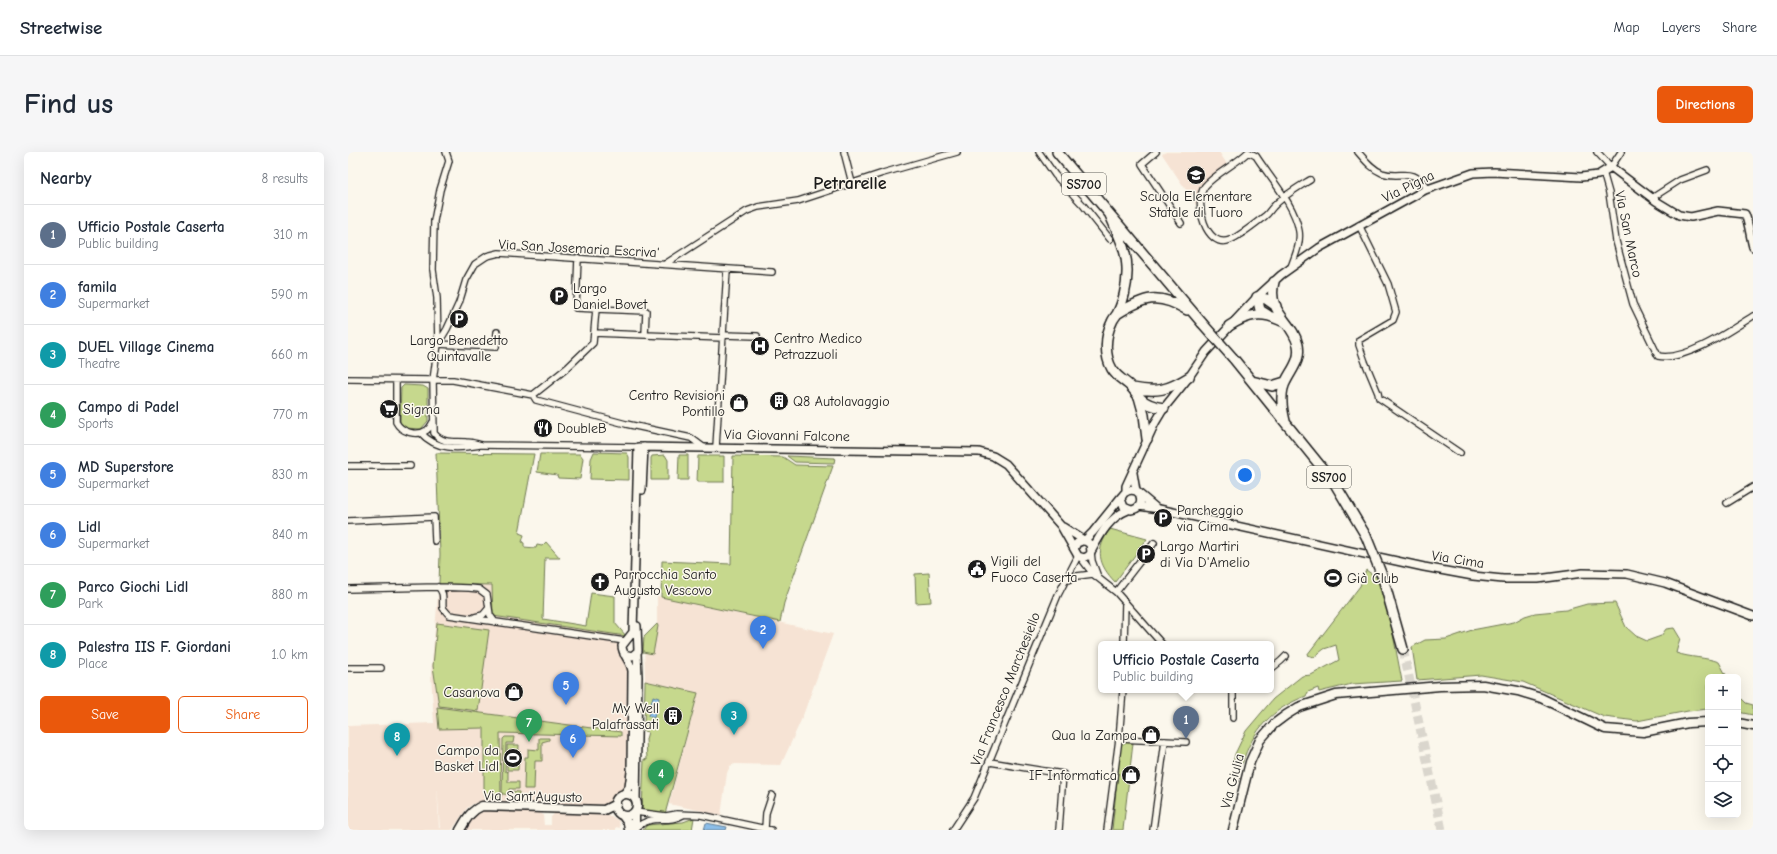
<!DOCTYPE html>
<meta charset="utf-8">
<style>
:root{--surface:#fff;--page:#f6f6f7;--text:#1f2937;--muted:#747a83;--line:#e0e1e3;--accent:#ea580c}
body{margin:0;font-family:"Comic Neue",sans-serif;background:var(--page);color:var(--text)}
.controls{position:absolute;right:12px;bottom:12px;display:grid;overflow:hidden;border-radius:6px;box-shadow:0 4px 16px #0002}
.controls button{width:36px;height:36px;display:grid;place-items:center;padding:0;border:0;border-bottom:1px solid var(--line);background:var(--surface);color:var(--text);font:20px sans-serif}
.you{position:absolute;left:897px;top:323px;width:14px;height:14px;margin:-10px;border:3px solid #fff;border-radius:50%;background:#1a73e8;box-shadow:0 0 0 6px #1a73e833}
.badge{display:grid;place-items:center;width:26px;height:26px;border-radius:50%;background:var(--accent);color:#fff;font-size:13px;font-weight:700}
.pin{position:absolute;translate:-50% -33px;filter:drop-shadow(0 1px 2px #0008)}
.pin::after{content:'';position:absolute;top:21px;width:14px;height:12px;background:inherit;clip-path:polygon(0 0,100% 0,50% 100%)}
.popup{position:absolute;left:750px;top:489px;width:176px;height:52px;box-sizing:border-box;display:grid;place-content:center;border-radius:6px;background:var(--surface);filter:drop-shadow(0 1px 3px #0005);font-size:13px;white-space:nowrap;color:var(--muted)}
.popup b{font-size:15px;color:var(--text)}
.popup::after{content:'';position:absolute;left:50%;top:100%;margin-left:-8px;border:8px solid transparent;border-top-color:var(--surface)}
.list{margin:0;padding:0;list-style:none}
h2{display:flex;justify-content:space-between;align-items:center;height:52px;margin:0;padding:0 16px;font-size:17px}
h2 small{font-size:13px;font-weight:400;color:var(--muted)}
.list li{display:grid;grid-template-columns:26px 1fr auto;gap:12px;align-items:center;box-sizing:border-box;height:60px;padding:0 16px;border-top:1px solid var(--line)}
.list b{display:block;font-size:15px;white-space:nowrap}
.list p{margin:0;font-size:13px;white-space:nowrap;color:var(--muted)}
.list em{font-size:13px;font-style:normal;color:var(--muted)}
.actions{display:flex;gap:8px;padding:12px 16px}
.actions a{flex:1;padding:9px 0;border:1px solid var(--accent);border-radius:6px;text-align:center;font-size:14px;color:var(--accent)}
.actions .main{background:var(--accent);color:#fff}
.icon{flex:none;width:22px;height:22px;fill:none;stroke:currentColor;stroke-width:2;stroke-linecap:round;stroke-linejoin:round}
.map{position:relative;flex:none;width:1405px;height:678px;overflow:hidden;border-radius:6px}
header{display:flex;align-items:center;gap:24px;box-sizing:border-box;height:56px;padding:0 20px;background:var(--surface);border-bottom:1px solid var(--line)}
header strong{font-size:19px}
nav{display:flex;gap:22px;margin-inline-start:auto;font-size:14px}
.intro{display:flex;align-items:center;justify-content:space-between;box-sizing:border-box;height:96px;padding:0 24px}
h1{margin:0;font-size:28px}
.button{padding:10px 18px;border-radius:6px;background:var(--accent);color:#fff;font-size:14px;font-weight:700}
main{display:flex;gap:24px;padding:0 24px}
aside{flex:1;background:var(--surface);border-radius:6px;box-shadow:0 4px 16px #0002}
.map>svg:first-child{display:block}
</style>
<header>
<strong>Streetwise</strong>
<nav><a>Map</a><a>Layers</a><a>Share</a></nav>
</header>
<div class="intro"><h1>Find us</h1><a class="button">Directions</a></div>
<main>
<aside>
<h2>Nearby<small>8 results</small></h2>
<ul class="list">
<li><span class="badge" style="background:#5c6f8a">1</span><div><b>Ufficio Postale Caserta</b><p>Public building</p></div><em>310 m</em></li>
<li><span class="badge" style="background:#3f7fe0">2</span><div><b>famila</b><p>Supermarket</p></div><em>590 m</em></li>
<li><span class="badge" style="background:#0f9aa8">3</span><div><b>DUEL Village Cinema</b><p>Theatre</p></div><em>660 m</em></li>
<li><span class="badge" style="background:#2e9e5b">4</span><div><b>Campo di Padel</b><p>Sports</p></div><em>770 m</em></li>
<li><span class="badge" style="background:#3f7fe0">5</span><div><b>MD Superstore</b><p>Supermarket</p></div><em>830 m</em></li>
<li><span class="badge" style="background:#3f7fe0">6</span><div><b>Lidl</b><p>Supermarket</p></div><em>840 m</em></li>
<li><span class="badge" style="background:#2e9e5b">7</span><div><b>Parco Giochi Lidl</b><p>Park</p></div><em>880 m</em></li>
<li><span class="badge" style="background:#0f9aa8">8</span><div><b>Palestra IIS F. Giordani</b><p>Place</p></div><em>1.0 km</em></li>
</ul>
<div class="actions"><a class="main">Save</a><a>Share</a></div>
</aside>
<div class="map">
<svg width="1405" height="678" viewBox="0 0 1405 678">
<rect width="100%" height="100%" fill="#fbf7ec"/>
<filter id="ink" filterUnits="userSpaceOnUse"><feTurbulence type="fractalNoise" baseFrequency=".025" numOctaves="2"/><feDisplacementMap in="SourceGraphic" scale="8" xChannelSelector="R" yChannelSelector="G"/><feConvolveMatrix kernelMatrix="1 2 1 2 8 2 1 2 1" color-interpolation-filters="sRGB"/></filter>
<g filter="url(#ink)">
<path fill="#f6e3d4" d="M 818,0 L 871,0 L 879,12 L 878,14 L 852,40 L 848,53 L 814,2 Z
M 91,432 L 145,433 L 145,464 L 278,484 L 274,488 L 270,500 L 277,508 L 279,513 L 278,635 L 268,644 L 263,651 L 259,653 L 139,648 L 125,652 L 119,656 L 104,678 L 92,678 L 89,631 L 91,678 L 0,678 L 0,574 L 86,571 L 83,522 Z
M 309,444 L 485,482 L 454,566 L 433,613 L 387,612 L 382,614 L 379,621 L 373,663 L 321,652 L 350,541 L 297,529 L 296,485 L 309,472 Z
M 135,658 L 191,660 L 195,663 L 196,673 L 203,673 L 203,665 L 207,661 L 263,664 L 271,669 L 272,676 L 268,675 L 268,678 L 117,678 L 128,662 Z"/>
<path fill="#c6d88d" stroke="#717a54" d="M 56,233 L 75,234 L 80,237 L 80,269 L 73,277 L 58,276 L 52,271 L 53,236 Z
M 246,300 L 279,301 L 281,305 L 281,328 L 242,327 L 243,307 Z
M 88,301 L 186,302 L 171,381 L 176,383 L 174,390 L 176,391 L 176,395 L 188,396 L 189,393 L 194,394 L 198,390 L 212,406 L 197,406 L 195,467 L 238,474 L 243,441 L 267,444 L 267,471 L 278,484 L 145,464 L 144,433 L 91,432 L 92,402 Z
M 192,302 L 232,302 L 235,306 L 232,327 L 210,326 L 209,323 L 189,320 Z
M 317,303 L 320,308 L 320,328 L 303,328 L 303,306 L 304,304 Z
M 331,303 L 340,303 L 340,328 L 330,328 Z
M 350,304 L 376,304 L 376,330 L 349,330 Z
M 385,304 L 435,305 L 447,313 L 485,314 L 436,451 L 432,470 L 313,445 L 314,409 L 383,412 Z
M 439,304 L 487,306 L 486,311 L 447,310 Z
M 762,377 L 799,387 L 767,430 C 750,412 747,398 762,377 Z
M 1018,418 L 1031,427 L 1042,467 L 1054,529 L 1004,532 L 971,540 L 970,536 L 960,540 L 958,544 C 924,557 905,577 894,612 L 885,611 L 887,602 L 898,579 L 925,547 L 954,524 L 963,523 L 991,508 L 988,493 L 976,497 L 966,505 L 959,503 L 1012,434 Z
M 581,421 L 583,450 L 568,451 L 567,422 Z
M 1267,451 L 1278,475 L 1288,484 L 1299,489 L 1313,484 L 1318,477 L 1326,476 L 1332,486 L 1328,501 C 1343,506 1357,505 1371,510 L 1379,525 L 1360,525 L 1360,557 L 1340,559 L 1289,569 L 1256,565 L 1175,530 L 1133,523 L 1069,528 L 1064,495 L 1077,488 L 1098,487 L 1124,478 L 1166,470 L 1177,464 L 1187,461 L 1218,458 L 1239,452 Z
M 89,471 L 141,478 L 130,559 L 91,554 L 85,514 Z
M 309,472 L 310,474 L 305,502 L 295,500 L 296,485 Z
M 297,529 L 350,541 L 317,662 L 294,658 L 296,607 L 299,608 L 298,587 L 300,580 L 296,579 Z
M 1390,543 L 1398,551 L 1405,553 L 1405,563 L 1390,560 Z
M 89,555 L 273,580 L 273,584 L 152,581 L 153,645 L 136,645 L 136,576 L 91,577 Z
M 157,585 L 166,585 L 165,591 L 158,591 L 157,619 L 160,620 L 160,630 L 171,630 L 171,637 L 161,637 L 161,639 L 171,640 L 171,643 L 154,642 L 155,587 Z
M 191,586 L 201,586 L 201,588 L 194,590 L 194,609 L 187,609 L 186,637 L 176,637 L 177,605 L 180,605 L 180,597 L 191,598 Z
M 773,590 L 785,591 L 775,678 L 764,678 Z
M 159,593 L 171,593 L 170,618 L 159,618 Z
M 346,666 L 344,678 L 295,678 L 299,673 L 335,670 Z"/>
<path fill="#8cbee8" stroke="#5f7d96" d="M 305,544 L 311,546 L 306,566 L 300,564 Z
M 358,671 L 379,675 L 378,678 L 356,678 Z"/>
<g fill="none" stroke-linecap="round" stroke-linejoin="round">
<path stroke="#dad6cd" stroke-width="9" stroke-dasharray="9 4.5" stroke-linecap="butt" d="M 1055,497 L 1094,678"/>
<defs>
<path id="minor" d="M 98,0 L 101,9 L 92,38 L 86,69 L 85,118 L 89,146 L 90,192 L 148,195 L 149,180
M 496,0 L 504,31
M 691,0 L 707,23 L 735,53 L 762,87
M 808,0 L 794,12 L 833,71
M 900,0 C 888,12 867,22 857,34 C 845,50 858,98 882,88 C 892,84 908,71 917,64 C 920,62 922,58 925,55 C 935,44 949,36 962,28
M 900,0 L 908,4 C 922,26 947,53 951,79 C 953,91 947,104 943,115
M 1010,0 C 1017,8 1024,17 1034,21 C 1054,28 1063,13 1080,37
M 1249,0 L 1263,15 L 1273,0
M 1255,20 L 1261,41 L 1268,89 L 1285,152 L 1310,204 C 1337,210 1383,178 1405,164
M 1304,46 L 1332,28 L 1359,18
M 1011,73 L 1040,132 L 1048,160 L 1045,168 L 1011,188 L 1011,193 L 1017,210 L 1030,241 L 1031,246 L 1112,301
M 230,106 L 228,156 L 248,157
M 317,112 L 399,59 L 410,55 L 450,49 L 535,21 L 609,0
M 246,181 L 375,186
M 297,183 L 298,159 L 248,157 L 245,191 L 219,216 L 185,243 L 105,228 L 85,228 L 90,192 L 99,177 L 111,151 L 118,128 L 127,112 L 139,104 L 151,101 L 424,120
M 375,183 L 409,184
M 0,227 L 85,228 L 86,281 C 94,292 107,289 118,290 C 124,290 129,292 134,293 L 290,295
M 48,228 L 48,270 C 53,280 69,285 79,278 C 82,276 83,273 85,270
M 185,243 L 188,248 L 278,272 L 343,286 L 355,295
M 73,281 C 88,298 110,297 132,293
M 368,295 L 379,118
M 0,314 L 62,314
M 1379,351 L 1405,335
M 0,369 L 86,365 L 87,389
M 743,400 L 744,409 L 750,425
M 733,406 L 745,422 L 768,440 L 814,492
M 717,429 L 729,424 L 745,422
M 90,435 C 97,441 94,448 95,456 L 101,463 L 277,489
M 0,437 L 90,435 L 121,436 L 131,437 L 139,443 L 142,463 L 147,470
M 768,440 L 806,391
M 127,465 L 135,463 L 140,457
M 776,492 L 777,450
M 0,516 L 33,516
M 923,517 L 933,509 L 938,504
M 885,538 L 885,566
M 771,587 L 838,590
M 642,610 L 715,622 L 711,678
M 287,660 L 318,664 L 329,662 L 353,663 L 423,678
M 417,676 L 418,661 L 424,643
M 287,677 C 305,660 318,673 335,663
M 605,678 L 626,646 L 710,443 L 730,404
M 759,678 L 771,587 L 775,538
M 805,678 L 817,589"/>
<path id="tertiary" d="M 785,321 L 788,339 L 807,355
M 294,338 L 296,295
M 788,339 C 781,337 775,340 773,347 L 776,355 L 783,358 C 791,357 794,352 792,344
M 778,340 L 778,334 L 807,271 L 816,256 L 841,225 L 858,200 L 909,145 L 933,123 L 971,96 L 1077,38 L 1125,21 L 1146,20 L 1233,25 L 1250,23 L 1263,15 L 1308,49 L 1331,63 L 1343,65 L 1370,59 L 1397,62 C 1401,72 1402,84 1405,95
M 791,354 L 811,357 L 1076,415 L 1125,424 L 1155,427 L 1190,427 L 1235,421 L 1279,422 L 1317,431 L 1405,464
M 715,375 L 742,392 L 743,400 C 741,405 736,407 730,404 L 726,397 L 729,391 L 734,389
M 736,389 L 745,380 L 774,344
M 744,398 C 753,381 762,365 780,358
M 276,502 L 284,504 L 290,499 L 289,474
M 275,643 L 281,635 L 283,620 L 284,519 C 283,509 274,503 274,494 L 285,480 L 290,295 L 631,300 L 645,304 L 658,312 L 713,374 L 726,397
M 288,649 L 290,525 L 289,501"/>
<path id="secondary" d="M 1390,571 L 1405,574
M267 653a11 11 0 1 1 22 0a11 11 0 1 1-22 0Z
M 287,660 L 287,678
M 275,664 L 280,671 L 281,678
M 112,678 C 118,668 122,659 134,654 L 256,658 L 268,652
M 885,678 L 902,610 L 912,588 L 926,572 L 938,563 L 951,555 L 988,543 L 1092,534 L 1135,533 L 1170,539 L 1193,546 L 1257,577 L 1295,580 L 1340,571 L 1360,570"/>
<path id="trunk" d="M 709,0 L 854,171
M 762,63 C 770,82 780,100 779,121 C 779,134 775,151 769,162 C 767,165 765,167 764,170 C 757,184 756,203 764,217 C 769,226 778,229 784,236 C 787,239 789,243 792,246 C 799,253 807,255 816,256
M 926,130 C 918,161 945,169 950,193 C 953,208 944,217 938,229 C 931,241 934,257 937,269
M 769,162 C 796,145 810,140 839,158
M 920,163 L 912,158 L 909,145 L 918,147 L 928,154
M 881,174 C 901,161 915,159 936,170
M 885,206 L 987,332 L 1018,384
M 904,229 L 924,234 L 937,230
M 785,236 C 809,241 820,238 841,225
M 791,245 L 796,263 L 799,287
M 1035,426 L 1055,497"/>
</defs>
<use href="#minor" stroke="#1c1c1c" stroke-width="8"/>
<use href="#tertiary" stroke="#1c1c1c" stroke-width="10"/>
<use href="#secondary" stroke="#1c1c1c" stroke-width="11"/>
<use href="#trunk" stroke="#1c1c1c" stroke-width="12"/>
<use href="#minor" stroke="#fbf7ec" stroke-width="5.5"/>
<use href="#tertiary" stroke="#fbf7ec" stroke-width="7"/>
<use href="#secondary" stroke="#fbf7ec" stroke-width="8"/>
<use href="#trunk" stroke="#fbf7ec" stroke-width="9"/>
<defs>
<path id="trunk-bridge" d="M 854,171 L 885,206
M 1018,384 L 1035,426"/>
</defs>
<use href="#trunk-bridge" stroke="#1c1c1c" stroke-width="12" stroke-linecap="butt"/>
<use href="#trunk-bridge" stroke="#fbf7ec" stroke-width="9"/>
</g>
</g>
<defs>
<symbol id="school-disc" viewBox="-11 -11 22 22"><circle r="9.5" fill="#1c1c1c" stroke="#fbf7ec"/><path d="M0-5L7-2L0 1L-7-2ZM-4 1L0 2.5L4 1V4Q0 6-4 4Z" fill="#fff"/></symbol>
<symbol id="parking-disc" viewBox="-11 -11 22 22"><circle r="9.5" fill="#1c1c1c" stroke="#fbf7ec"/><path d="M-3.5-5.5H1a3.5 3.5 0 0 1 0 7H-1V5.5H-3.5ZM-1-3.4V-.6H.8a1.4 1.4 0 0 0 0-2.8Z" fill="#fff"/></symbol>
<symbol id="hospital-disc" viewBox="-11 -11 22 22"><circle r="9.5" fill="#1c1c1c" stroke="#fbf7ec"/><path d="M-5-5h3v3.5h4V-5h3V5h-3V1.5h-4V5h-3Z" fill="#fff"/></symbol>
<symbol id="building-disc" viewBox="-11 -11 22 22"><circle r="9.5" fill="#1c1c1c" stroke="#fbf7ec"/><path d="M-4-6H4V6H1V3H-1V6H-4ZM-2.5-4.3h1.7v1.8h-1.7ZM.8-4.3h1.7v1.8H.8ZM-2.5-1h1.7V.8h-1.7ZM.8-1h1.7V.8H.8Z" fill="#fff"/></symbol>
<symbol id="shop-disc" viewBox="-11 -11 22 22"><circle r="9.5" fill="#1c1c1c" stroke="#fbf7ec"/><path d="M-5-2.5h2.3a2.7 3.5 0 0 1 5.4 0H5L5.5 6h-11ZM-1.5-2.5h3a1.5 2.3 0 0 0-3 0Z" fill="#fff"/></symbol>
<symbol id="supermarket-disc" viewBox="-11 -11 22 22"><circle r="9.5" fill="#1c1c1c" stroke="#fbf7ec"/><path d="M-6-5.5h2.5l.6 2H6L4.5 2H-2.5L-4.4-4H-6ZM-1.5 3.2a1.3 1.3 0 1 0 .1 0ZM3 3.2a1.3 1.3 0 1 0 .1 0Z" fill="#fff"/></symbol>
<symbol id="restaurant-disc" viewBox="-11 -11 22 22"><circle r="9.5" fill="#1c1c1c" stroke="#fbf7ec"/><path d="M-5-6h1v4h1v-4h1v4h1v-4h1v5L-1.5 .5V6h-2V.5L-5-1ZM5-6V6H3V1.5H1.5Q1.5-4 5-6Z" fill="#fff"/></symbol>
<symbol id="civic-disc" viewBox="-11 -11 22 22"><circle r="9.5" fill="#1c1c1c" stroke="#fbf7ec"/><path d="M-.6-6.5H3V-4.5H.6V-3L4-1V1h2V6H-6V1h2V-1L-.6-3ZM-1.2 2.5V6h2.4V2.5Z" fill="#fff"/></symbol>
<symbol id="stadium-disc" viewBox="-11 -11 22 22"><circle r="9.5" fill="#1c1c1c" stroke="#fbf7ec"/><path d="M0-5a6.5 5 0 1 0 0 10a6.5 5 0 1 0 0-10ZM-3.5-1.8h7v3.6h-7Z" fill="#fff"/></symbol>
<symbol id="church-disc" viewBox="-11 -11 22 22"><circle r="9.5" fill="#1c1c1c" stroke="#fbf7ec"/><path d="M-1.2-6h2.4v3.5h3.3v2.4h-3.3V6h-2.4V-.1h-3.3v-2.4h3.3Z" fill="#fff"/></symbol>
</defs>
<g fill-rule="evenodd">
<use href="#school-disc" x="837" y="12" width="22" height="22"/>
<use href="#parking-disc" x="200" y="133" width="22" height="22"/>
<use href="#parking-disc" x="100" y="156" width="22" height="22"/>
<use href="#hospital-disc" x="401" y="183" width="22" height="22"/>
<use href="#building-disc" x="420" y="238" width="22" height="22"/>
<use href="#shop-disc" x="380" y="240" width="22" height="22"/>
<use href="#supermarket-disc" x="30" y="246" width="22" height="22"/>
<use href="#restaurant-disc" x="184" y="265" width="22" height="22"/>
<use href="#parking-disc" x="804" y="355" width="22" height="22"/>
<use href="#parking-disc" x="787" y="391" width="22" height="22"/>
<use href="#civic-disc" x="618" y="406" width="22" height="22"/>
<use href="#stadium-disc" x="974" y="415" width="22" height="22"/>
<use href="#church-disc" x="241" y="419" width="22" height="22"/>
<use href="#shop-disc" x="155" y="529" width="22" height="22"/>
<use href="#building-disc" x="314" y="553" width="22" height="22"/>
<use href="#shop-disc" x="792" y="572" width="22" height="22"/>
<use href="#stadium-disc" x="154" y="595" width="22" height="22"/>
<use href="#shop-disc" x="772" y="612" width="22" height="22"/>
</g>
<g text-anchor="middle" stroke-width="3" stroke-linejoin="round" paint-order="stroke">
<g fill="#fbf7ec" stroke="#5f5e5a" stroke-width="1">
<rect x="714" y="21" width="44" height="22" rx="3"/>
<rect x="959" y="314" width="44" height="22" rx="3"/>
</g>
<g font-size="13" font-weight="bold" fill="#1c1c1c">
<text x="736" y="37">SS700</text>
<text x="981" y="330">SS700</text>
</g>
<g font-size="14" fill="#1c1c1c" stroke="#fbf7ec">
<text transform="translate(1060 34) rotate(-26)" y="5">Via Pigna</text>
<text transform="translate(1281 82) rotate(78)" y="5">Via San Marco</text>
<text transform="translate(231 96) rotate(3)" y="5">Via San Josemaria Escriva'</text>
<text transform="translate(439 283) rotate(1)" y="5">Via Giovanni Falcone</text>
<text transform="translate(1110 407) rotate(9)" y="5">Via Cima</text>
<text transform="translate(657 537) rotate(-68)" y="5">Via Francesco Marchesiello</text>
<text transform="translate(884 629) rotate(-75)" y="5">Via Giulia</text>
<text transform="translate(185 644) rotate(1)" y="5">Via Sant'Augusto</text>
</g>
<g font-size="14" fill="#1c1c1c" stroke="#fbf7ec" text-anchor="start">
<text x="848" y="49" text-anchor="middle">Scuola Elementare<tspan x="848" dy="16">Statale di Tuoro</tspan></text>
<text x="225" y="141">Largo<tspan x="225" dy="16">Daniel Bovet</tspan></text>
<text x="426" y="191">Centro Medico<tspan x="426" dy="16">Petrazzuoli</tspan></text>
<text x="111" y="193" text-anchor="middle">Largo Benedetto<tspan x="111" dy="16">Quintavalle</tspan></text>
<text x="377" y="248" text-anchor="end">Centro Revisioni<tspan x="377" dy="16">Pontillo</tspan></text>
<text x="445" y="254">Q8 Autolavaggio</text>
<text x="55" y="262">Sigma</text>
<text x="209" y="281">DoubleB</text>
<text x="829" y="363">Parcheggio<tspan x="829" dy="16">via Cima</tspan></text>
<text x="812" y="399">Largo Martiri<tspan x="812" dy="16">di Via D'Amelio</tspan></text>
<text x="643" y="414">Vigili del<tspan x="643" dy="16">Fuoco Caserta</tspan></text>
<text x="266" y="427">Parrocchia Santo<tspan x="266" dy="16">Augusto Vescovo</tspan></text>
<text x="999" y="431">Già Club</text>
<text x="152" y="545" text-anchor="end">Casanova</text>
<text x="311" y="561" text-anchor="end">My Well<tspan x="311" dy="16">Palafrassati</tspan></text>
<text x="789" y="588" text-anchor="end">Qua la Zampa</text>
<text x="151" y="603" text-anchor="end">Campo da<tspan x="151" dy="16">Basket Lidl</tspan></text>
<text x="769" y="628" text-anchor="end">IF Informatica</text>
</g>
<g font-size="18" font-weight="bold" fill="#1c1c1c" stroke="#fbf7ec">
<text x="502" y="37">Petrarelle</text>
</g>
</g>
</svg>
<div class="controls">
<button>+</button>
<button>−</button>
<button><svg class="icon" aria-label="locate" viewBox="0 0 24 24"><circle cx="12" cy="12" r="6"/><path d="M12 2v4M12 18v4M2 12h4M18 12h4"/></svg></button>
<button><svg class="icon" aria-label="layers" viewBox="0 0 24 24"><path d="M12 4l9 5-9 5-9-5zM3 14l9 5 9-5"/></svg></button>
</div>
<div class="you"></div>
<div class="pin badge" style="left:838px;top:587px;background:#5c6f8a">1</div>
<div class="popup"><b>Ufficio Postale Caserta</b>Public building</div>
<div class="pin badge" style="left:415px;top:497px;background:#3f7fe0">2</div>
<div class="pin badge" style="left:386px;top:583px;background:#0f9aa8">3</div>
<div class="pin badge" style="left:313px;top:641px;background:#2e9e5b">4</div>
<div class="pin badge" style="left:218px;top:553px;background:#3f7fe0">5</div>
<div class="pin badge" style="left:225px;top:606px;background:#3f7fe0">6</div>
<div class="pin badge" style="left:181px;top:590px;background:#2e9e5b">7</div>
<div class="pin badge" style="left:49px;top:604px;background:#0f9aa8">8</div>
</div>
</main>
